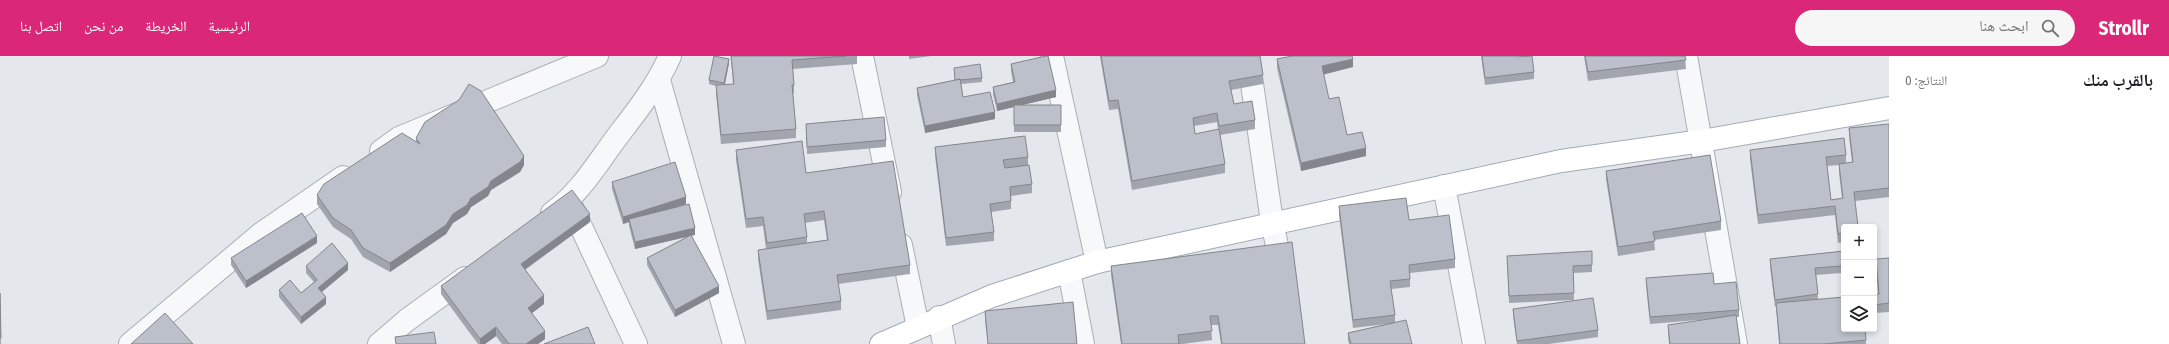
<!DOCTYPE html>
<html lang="ar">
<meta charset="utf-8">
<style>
:root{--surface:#fff;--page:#f6f6f6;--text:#202124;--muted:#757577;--line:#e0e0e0;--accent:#db2777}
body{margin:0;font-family:"Fira Sans Condensed","Noto Naskh Arabic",sans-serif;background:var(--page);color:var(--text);direction:rtl}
.controls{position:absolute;right:12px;bottom:12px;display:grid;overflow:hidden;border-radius:4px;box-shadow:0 2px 6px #0003}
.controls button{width:36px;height:36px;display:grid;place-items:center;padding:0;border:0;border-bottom:1px solid var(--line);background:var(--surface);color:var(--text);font:20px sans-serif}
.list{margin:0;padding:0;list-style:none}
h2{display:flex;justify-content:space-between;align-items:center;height:52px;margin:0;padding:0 16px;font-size:17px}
h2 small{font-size:13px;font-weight:400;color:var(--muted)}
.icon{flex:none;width:22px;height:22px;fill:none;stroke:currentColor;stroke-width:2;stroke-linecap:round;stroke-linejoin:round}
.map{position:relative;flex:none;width:1889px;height:288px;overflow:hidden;direction:ltr}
header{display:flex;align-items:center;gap:24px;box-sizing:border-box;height:56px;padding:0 20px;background:var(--accent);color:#fff}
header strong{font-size:19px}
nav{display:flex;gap:22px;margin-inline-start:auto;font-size:14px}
.search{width:280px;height:36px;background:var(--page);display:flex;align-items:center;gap:10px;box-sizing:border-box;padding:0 14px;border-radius:22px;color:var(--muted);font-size:15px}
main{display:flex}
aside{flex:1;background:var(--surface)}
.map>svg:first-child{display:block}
</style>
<header>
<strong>Strollr</strong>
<div class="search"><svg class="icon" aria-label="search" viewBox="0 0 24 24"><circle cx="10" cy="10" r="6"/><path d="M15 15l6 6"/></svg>ابحث هنا</div>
<nav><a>الرئيسية</a><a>الخريطة</a><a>من نحن</a><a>اتصل بنا</a></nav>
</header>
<main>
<aside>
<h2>بالقرب منك<small>النتائج: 0</small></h2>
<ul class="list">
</ul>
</aside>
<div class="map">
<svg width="1889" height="288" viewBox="0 0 1889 288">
<rect width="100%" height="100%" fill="#e4e7ec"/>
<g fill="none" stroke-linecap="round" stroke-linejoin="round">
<defs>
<path id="minor" d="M 862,0 L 890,136
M 1052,0 L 1097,206
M 1248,0 L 1272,166 L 1283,218
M 1686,0 L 1736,288
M 659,24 L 734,288
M 381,95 L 399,82 L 597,0
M 1444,130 L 1474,288
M 569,145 L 636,288
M 552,157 C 578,139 595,111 614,85 C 635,57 656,32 670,0
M 901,189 L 918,271
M 1069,215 L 1083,288
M 939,261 L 944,288
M 130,288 L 262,177 L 343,121
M 379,288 L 407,264 L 465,222"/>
<path id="major" d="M 881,288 L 992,240 L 1097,206 L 1561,105 L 1702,85 L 1889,52"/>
</defs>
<use href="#minor" stroke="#a9aeb7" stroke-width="24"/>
<use href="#major" stroke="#a3abb8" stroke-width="24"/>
<use href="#minor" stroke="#f7f8fa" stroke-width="22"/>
<use href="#major" stroke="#fff" stroke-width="22"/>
</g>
<path fill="#a1a5ae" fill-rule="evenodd" d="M 731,0 L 857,0 L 857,8 L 792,13 L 794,29 L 794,37 L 793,37 L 796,73 L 796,82 L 721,88 L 716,38 L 716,30 L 709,28 L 709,24 L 729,7 L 725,29 L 733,28 Z
M 909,0 L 931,0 L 909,3 Z
M 1100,0 L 1260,0 L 1263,19 L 1263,28 L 1231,34 L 1234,48 L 1255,64 L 1255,73 L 1220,79 L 1225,108 L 1225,117 L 1132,134 L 1118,53 L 1109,54 ZM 1217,66 L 1218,74 L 1195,78 L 1194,70 Z
M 1481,0 L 1517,0 L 1517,1 L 1534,16 L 1534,23 L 1485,29 Z
M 1584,0 L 1685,0 L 1686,13 L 1588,25 Z
M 1277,3 L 1353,11 L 1323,18 L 1329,43 L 1347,79 L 1366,100 L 1301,115 L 1277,12 Z
M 1011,8 L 1056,41 L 1022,49 L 1061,49 L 1061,76 L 1014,76 L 1014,51 L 997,55 L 993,38 L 993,31 L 1013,26 L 1011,15 Z
M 954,12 L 982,22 L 982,26 L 961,28 L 963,41 L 995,63 L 925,77 L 917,39 L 917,32 L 955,24 Z
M 806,68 L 886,84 L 886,91 L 807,98 Z
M 1889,68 L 1889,141 L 1855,145 L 1844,171 L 1844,186 L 1838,187 L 1835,159 L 1758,168 L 1750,103 L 1750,94 L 1846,99 L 1846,107 L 1852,106 L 1849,81 L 1849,72 ZM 1839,109 L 1839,117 L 1842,142 L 1831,144 L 1827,110 Z
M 416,82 L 524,109 L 520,116 L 491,134 L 488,140 L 471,151 L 467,158 L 453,167 L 446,178 L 390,216 L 363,201 L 351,183 L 333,171 L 317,148 L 317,139 L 416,86 Z
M 935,91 L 1028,101 L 1028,109 L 1032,128 L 1032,137 L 1011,140 L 1011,153 L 991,156 L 994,176 L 994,185 L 946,190 L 935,100 Z
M 736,94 L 806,117 L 910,209 L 910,218 L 838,228 L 841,245 L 841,254 L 767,264 L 758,203 L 758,194 L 766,193 L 763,170 L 746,172 L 736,104 ZM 824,164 L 827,184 L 807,187 L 807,181 L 805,167 Z
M 1606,115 L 1721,165 L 1721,174 L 1654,184 L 1655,194 L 1618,200 L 1606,123 Z
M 612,126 L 686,148 L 665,154 L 695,179 L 691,179 L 719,237 L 675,261 L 647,209 L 647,202 L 689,180 L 635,193 L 629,170 L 629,166 L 623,168 L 612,133 Z
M 1339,150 L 1409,164 L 1455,203 L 1455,212 L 1410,217 L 1410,231 L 1391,233 L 1395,259 L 1395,266 L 1412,288 L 1349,288 L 1348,284 L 1348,277 L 1387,268 L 1353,272 L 1339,159 Z
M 590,166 L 525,214 L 544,248 L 532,257 L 545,283 L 538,288 L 502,288 L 496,280 L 485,288 L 478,288 L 441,238 L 441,230 Z
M 317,187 L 246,232 L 231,209 L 231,202 Z
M 1592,195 L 1592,216 L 1573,217 L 1574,244 L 1509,247 L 1507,200 Z
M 1844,195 L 1844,225 L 1843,225 L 1842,217 L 1816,219 L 1818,243 L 1866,284 L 1866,288 L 1779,288 L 1776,250 L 1775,251 L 1770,210 L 1770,203 Z
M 1889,202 L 1889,256 L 1874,257 L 1874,238 L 1878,238 L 1876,212 L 1876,203 Z
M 306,210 L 348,214 L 322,236 L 326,248 L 301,268 L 279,241 L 279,234 L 301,237 L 314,226 L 306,217 Z
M 1111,210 L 1305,288 L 1221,288 L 1218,269 L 1211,269 L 1212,284 L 1183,288 L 1121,288 L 1111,219 Z
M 1646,222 L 1714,228 L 1739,254 L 1739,261 L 1736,261 L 1740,288 L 1669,288 L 1668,276 L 1668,269 L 1710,263 L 1650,268 L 1646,229 Z
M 0,237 L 1,288 L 0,288 Z
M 1513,253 L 1598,274 L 1598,281 L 1549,288 L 1517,288 L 1513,260 Z
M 985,255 L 1077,288 L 988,288 L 985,264 Z"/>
<path fill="#83868d" d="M 729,3 L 729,7 L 724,31 L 724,27 Z
M 1353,3 L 1353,11 L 1322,19 L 1322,10 Z
M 1056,34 L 1056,41 L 997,55 L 997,48 Z
M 995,56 L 995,63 L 925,77 L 925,70 Z
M 1366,92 L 1366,100 L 1301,115 L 1301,107 Z
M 524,100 L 524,109 L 520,116 L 491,134 L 488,140 L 471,151 L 467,158 L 453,167 L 446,178 L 390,216 L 390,207 L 453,158 L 471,142 L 491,125 Z
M 686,141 L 686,148 L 630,166 L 629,163 L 629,166 L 623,168 L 623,161 Z
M 590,158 L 590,166 L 521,216 L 521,208 Z
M 695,172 L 695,179 L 635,193 L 635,186 Z
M 317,180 L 317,187 L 246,232 L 246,225 Z
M 348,207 L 348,214 L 318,239 L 318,232 Z
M 719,230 L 719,237 L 675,261 L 675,254 Z
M 544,239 L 544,248 L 528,260 L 528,252 Z
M 326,241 L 326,248 L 301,268 L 301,261 Z
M 496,271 L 496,280 L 485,288 L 480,288 L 480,283 Z
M 545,275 L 545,283 L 538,288 L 526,288 Z"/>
<path fill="#bbc0ca" stroke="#83868d" d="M 714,0 L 729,3 L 724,27 L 709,24 Z
M 731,0 L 846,0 L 792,4 L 794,29 L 792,29 L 796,73 L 721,79 L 716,29 L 734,28 Z
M 1046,0 L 1048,0 L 1056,34 L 997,48 L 993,31 L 1015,26 L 1011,8 Z
M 1101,0 L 1260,0 L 1263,19 L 1229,25 L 1234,48 L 1252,45 L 1255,64 L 1219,70 L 1217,57 L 1193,62 L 1195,78 L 1219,73 L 1225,108 L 1132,125 L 1118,44 L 1109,45 Z
M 1292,0 L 1352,0 L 1353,3 L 1322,10 L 1329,43 L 1339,41 L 1347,79 L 1362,76 L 1366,92 L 1301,107 L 1277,3 Z
M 1482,0 L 1517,0 L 1517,1 L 1532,0 L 1534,16 L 1485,22 Z
M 1585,0 L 1685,0 L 1686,4 L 1588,16 Z
M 980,8 L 982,22 L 960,24 L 960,23 L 955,24 L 954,12 Z
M 960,23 L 963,41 L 990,36 L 995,56 L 925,70 L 917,32 Z
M 469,28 L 481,35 L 524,100 L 520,106 L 491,125 L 488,131 L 471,142 L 467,149 L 453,158 L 446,169 L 390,207 L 363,192 L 351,174 L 333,162 L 317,139 L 324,128 L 402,77 L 420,88 L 416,82 L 425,66 L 459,44 Z
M 1014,49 L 1061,49 L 1061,69 L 1014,69 Z
M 884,61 L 886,84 L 807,91 L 806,68 Z
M 1889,68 L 1889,132 L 1854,136 L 1858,171 L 1844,171 L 1844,177 L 1838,178 L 1835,150 L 1758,159 L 1750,94 L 1844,82 L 1846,99 L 1826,101 L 1831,144 L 1843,142 L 1839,108 L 1853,106 L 1849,72 Z
M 1025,80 L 1028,101 L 1003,104 L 1005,112 L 1029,109 L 1032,128 L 1010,131 L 1011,145 L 990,148 L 994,176 L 946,182 L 935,91 Z
M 802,85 L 806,117 L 893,105 L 910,209 L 837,219 L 841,245 L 767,255 L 758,194 L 828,184 L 824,155 L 804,158 L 807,181 L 767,187 L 763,161 L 746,163 L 736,94 Z
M 1710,99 L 1721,165 L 1653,176 L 1655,185 L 1618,191 L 1606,115 Z
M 675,106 L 686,141 L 623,161 L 612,126 Z
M 572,134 L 590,158 L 521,208 L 544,239 L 528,252 L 545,275 L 526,288 L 509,288 L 496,271 L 480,283 L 441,230 Z
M 1406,142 L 1409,164 L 1449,159 L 1455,203 L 1409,209 L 1410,223 L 1390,225 L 1395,259 L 1353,264 L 1339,150 Z
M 689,148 L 695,172 L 635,186 L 629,163 Z
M 302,157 L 317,180 L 246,225 L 231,202 Z
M 691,179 L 719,230 L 675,254 L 647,202 Z
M 1292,186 L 1305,288 L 1222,288 L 1218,260 L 1210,260 L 1212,275 L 1178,279 L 1179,288 L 1122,288 L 1111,210 Z
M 332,187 L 348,207 L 318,232 L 326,241 L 301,261 L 279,234 L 290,224 L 301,237 L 317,224 L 306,210 Z
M 1592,195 L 1592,209 L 1573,210 L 1574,237 L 1509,240 L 1507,200 Z
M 1844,195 L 1844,218 L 1843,218 L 1842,210 L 1815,212 L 1818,238 L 1775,244 L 1770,203 Z
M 1889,202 L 1889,247 L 1874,249 L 1874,238 L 1879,238 L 1876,203 Z
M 1713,217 L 1714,228 L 1736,226 L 1739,254 L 1650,261 L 1646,222 Z
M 0,237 L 1,282 L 0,282 Z
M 1844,241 L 1844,273 L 1865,273 L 1866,284 L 1824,288 L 1780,288 L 1776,247 Z
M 1593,242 L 1598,274 L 1517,285 L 1513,253 Z
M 1073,246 L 1077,288 L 988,288 L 985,255 Z
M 165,257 L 193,288 L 131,288 Z
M 1736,259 L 1740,288 L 1670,288 L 1668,269 Z
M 1406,264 L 1412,288 L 1351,288 L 1348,277 Z
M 588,271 L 595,288 L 544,288 Z
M 434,276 L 436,288 L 396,288 L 395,281 Z"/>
</svg>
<div class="controls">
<button>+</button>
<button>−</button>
<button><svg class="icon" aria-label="layers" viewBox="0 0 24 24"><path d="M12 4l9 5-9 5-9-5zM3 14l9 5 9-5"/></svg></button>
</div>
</div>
</main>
